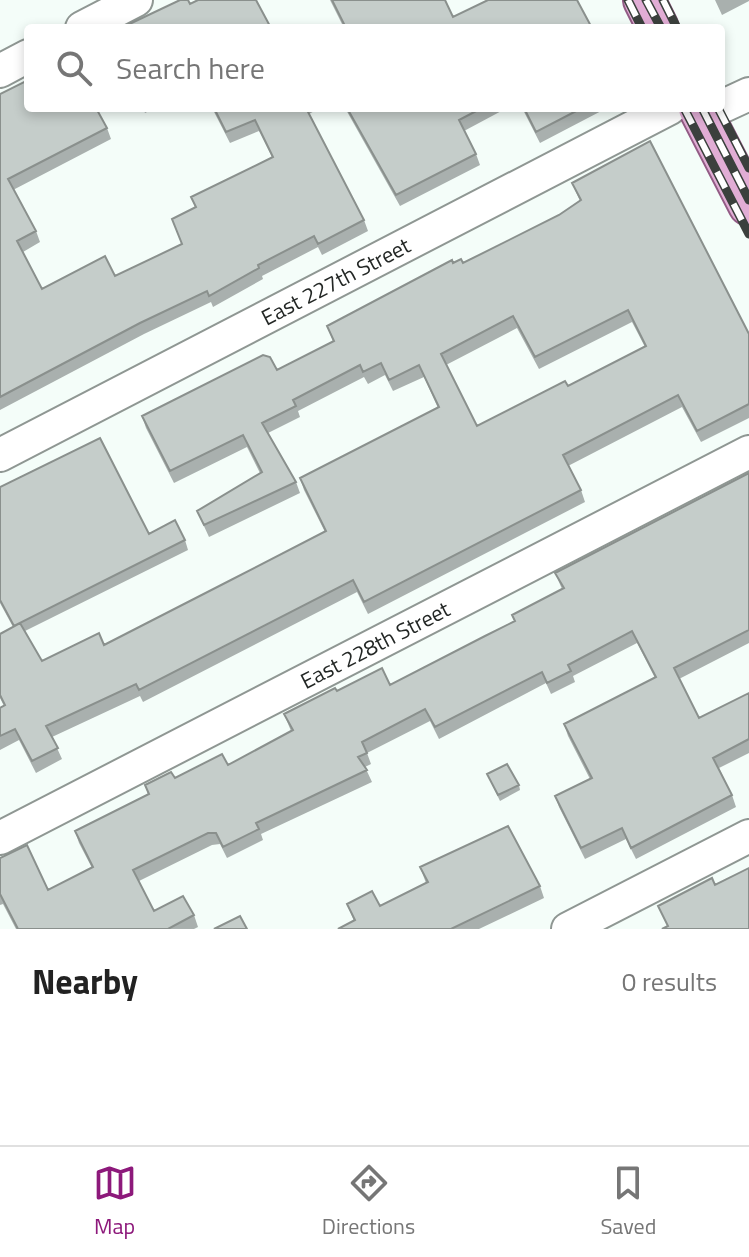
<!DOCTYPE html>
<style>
:root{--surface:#fff;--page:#f6f6f6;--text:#222;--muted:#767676;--line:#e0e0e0;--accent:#8d197b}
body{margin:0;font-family:"Titillium Web",sans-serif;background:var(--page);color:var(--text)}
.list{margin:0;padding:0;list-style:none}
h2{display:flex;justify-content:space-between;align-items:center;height:104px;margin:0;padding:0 32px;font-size:34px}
h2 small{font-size:26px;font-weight:400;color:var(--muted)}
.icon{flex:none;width:44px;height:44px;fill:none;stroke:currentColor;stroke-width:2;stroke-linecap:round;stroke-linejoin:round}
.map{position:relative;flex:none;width:749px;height:929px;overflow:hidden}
.search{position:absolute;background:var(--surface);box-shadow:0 4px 12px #0003;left:24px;right:24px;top:24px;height:88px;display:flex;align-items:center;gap:20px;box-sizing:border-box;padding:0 28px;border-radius:8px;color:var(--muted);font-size:30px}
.sheet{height:216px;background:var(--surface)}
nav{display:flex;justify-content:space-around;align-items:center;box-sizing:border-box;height:112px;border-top:2px solid var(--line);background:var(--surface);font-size:22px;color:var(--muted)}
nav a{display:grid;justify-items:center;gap:4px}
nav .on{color:var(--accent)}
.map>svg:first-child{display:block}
</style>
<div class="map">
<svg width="749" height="929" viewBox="0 0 749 929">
<rect width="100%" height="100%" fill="#f4fdf9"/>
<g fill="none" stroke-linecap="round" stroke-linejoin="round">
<defs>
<g id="minor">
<path d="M 82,28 L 136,0"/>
<path d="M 0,71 L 28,56"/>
<path d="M 721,107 L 749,94"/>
<path id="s1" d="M 0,455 L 670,108"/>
<path id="s2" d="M 0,838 L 749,452"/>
<path d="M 568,929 L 749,836"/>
</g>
<path id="major" d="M 644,0 L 658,28
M 699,108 L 749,205"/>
</defs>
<use href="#minor" stroke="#8f9793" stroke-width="36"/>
<use href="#major" stroke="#925b85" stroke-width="44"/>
<use href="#minor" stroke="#fff" stroke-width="32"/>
<use href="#major" stroke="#e1add5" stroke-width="40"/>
<defs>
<path id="rail" d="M 628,0 L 642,28
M 646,0 L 661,28
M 663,0 L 677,28
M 684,108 L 749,234
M 702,108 L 749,200
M 718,108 L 749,168"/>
</defs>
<use href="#rail" stroke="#3b403d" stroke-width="9"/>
<use href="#rail" stroke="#fff" stroke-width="6" stroke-dasharray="18" stroke-linecap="butt"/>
</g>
<path fill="#a9b0ae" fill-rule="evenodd" d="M 330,0 L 445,0 L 453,17 L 592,28 L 344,28 Z
M 715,0 L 749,0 L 749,1 L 722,15 Z
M 0,94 L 107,128 L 111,139 L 13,190 L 36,231 L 40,242 L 23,252 L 42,289 L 115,276 L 182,244 L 195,207 L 191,197 L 272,157 L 259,131 L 230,143 L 212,108 L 320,108 L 309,114 L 364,220 L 368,231 L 322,255 L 318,247 L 262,276 L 263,279 L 213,307 L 211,302 L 144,334 L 0,410 Z
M 143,108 L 155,108 L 145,113 Z
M 345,108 L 507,108 L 464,131 L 476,154 L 480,165 L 400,206 Z
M 522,108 L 607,108 L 540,143 Z
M 572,183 L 749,334 L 749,418 L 701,442 L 682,407 L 568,466 L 581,490 L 585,502 L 368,614 L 357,592 L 143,702 L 140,696 L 52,737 L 62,759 L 36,773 L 19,740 L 0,750 L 0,708 L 4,706 L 0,698 L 0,634 L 13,627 L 0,603 L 0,487 L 149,534 L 185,540 L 188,550 L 25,631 L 42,661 L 104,645 L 325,532 L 304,490 L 300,478 L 438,408 L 424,377 L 393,391 L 385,375 L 368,384 L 364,377 L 298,411 L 300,417 L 268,433 L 296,482 L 300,493 L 209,537 L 197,511 L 260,473 L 247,447 L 174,483 L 146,428 L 142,416 L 277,370 L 333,341 L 327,326 L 453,263 L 463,263 L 559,215 L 580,201 ZM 632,322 L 645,347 L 568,386 L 477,426 L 446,365 L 517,328 L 539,369 Z
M 749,473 L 749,643 L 679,679 L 699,718 L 749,693 L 749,753 L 719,768 L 732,795 L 736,807 L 636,859 L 626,839 L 585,859 L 559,807 L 555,796 L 590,779 L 568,736 L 564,724 L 655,678 L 637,643 L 573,676 L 575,682 L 551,694 L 546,683 L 439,739 L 430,721 L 367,753 L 371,764 L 365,767 L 372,782 L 261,834 L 263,840 L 227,858 L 220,844 L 212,845 L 139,881 L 154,911 L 194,915 L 198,927 L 194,929 L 16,929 L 3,904 L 0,905 L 0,858 L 48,890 L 92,868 L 79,843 L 75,831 L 148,794 L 145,785 L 228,765 L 291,731 L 284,714 L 337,691 L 390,685 L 514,621 L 512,615 L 562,589 L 555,573 Z
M 487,774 L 519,785 L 520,790 L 500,801 Z
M 420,867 L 540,886 L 544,898 L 479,929 L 338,929 L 354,921 L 347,904 L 380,906 L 426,883 Z"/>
<path fill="#c5cdca" stroke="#8a908d" stroke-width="2" fill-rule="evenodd" d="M 180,0 L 188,0 L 190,4 L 198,0 L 256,0 L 271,28 L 121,28 Z
M 332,0 L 445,0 L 453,17 L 488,0 L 577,0 L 592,28 L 346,28 Z
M 28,80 L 28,108 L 96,108 L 107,128 L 8,179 L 36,231 L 17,241 L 42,289 L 105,256 L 115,276 L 182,244 L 172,219 L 196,207 L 191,197 L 273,157 L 255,120 L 226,132 L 214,108 L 306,108 L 364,220 L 318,244 L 314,236 L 258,265 L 259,268 L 209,296 L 207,291 L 140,323 L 0,397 L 0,94 Z
M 347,108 L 482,108 L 459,120 L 476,154 L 396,195 Z
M 524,108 L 582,108 L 536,132 Z
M 650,141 L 749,334 L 749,404 L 697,431 L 678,395 L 563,455 L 581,490 L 364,602 L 353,580 L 139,690 L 136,684 L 46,726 L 58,748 L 32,761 L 15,729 L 0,736 L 0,708 L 5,705 L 0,695 L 0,634 L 20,623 L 42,661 L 99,633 L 104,645 L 227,582 L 326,531 L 300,478 L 439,407 L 419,365 L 389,380 L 381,363 L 363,372 L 360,365 L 293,400 L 296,406 L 262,423 L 296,482 L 204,525 L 197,511 L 262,472 L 243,435 L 170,471 L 142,416 L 263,355 L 270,357 L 277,370 L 334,341 L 327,326 L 452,260 L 453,263 L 461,259 L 463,263 L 559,215 L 581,200 L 572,183 ZM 628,310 L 646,346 L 568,386 L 565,381 L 477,426 L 441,354 L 513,316 L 535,357 Z
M 100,438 L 149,534 L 175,520 L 185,540 L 14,626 L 0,600 L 0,487 Z
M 749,473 L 749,630 L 674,668 L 699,718 L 749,693 L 749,739 L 713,758 L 732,795 L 631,848 L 622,828 L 581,848 L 555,796 L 592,778 L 564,724 L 656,677 L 632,631 L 568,665 L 571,671 L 547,683 L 542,672 L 435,727 L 425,709 L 362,742 L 367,753 L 358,757 L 367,770 L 256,823 L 259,829 L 223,847 L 216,833 L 208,833 L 133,870 L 154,911 L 183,896 L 194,915 L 168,929 L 18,929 L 0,894 L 0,858 L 27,845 L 48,890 L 93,867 L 75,831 L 149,794 L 145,785 L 171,772 L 175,778 L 222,754 L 228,765 L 293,730 L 284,714 L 335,688 L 337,691 L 382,668 L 390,685 L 485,636 L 515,621 L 512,615 L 564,588 L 555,573 Z
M 507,764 L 519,785 L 498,795 L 487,774 Z
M 508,826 L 540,886 L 451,929 L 338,929 L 355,920 L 347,904 L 372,891 L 380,906 L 428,882 L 420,867 Z
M 749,868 L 749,929 L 662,929 L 668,926 L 658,906 L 712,878 L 715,885 Z
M 240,916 L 247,929 L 214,929 Z"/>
<g text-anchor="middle" stroke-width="6" stroke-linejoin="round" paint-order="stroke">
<g font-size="22" fill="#232725" stroke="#fff">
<text dy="8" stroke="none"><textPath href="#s1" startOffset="378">East 227th Street</textPath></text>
<text dy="8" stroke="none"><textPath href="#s2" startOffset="422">East 228th Street</textPath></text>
</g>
</g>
</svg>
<div class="search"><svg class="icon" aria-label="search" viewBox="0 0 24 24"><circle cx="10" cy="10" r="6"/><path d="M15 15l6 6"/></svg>Search here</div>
</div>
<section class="sheet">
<h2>Nearby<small>0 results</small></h2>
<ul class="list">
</ul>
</section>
<nav>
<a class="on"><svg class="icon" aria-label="map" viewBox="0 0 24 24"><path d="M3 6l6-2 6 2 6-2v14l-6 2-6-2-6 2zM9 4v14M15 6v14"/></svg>Map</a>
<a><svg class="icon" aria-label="directions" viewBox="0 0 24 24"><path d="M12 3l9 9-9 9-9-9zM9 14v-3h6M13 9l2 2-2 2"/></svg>Directions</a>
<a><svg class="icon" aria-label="saved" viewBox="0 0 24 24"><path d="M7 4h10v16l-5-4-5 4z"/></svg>Saved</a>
</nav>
